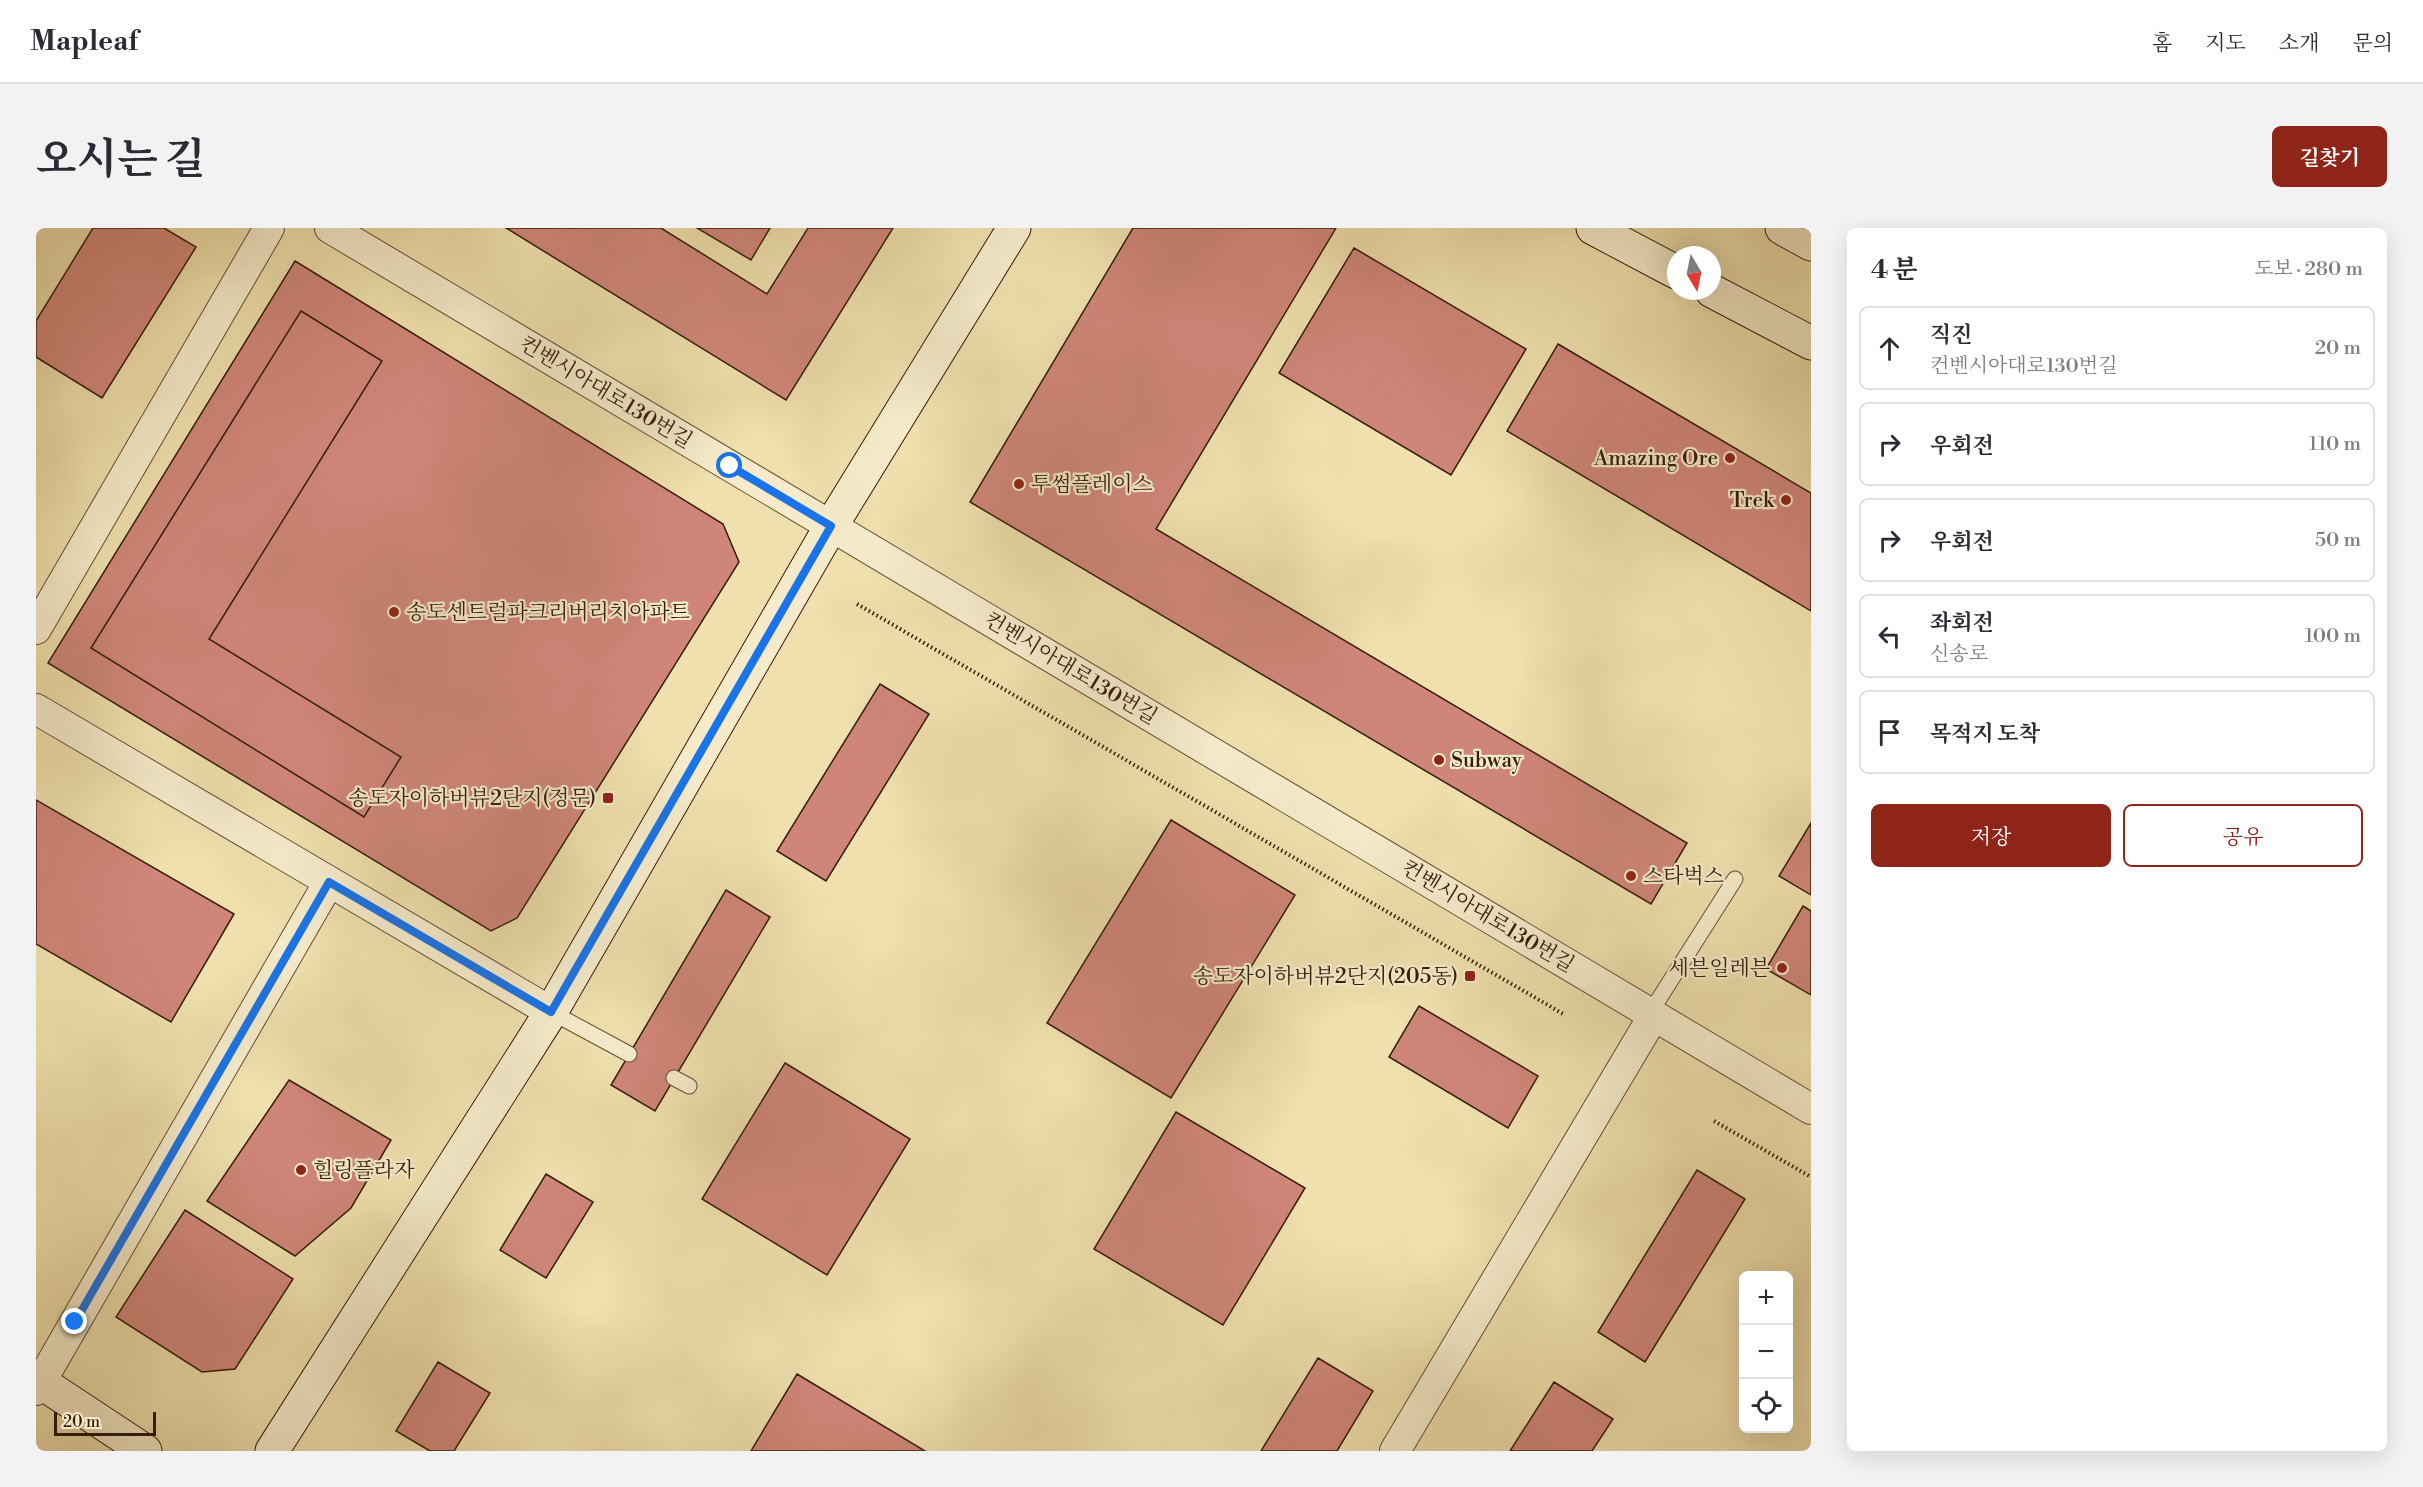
<!DOCTYPE html>
<html lang="ko">
<meta charset="utf-8">
<style>
:root{--surface:#fff;--page:#f2f2f3;--text:#2b2b33;--muted:#7c7c81;--line:#e1e1e2;--accent:#8f2418}
body{margin:0;font-family:"Libre Bodoni","Noto Serif KR",serif;background:var(--page);color:var(--text)}
.controls{position:absolute;right:18px;bottom:18px;display:grid;overflow:hidden;border-radius:9px;box-shadow:0 6px 24px #0002}
.controls button{width:54px;height:54px;display:grid;place-items:center;padding:0;border:0;border-bottom:2px solid var(--line);background:var(--surface);color:var(--text);font:30px sans-serif}
.compass{position:absolute;left:1631px;top:18px;width:54px;height:54px;border-radius:50%;background:var(--surface);box-shadow:0 6px 24px #0002;rotate:170deg}
.scale{position:absolute;left:18px;bottom:15px;width:102px;box-sizing:border-box;padding-left:6px;border:3px solid #361d0c;border-top:0;font-size:16px;line-height:21px;white-space:nowrap;color:#361d0c;-webkit-text-stroke:4px #f5ebca;paint-order:stroke}
.stop{position:absolute;width:18px;height:18px;margin:-14px;border:4px solid #1a73e8;border-radius:50%;background:#fff}
.stop.end{background:#1a73e8;border-color:#fff;box-shadow:0 2px 6px #0008}
.list{margin:0;padding:0;list-style:none}
h2{display:flex;justify-content:space-between;align-items:center;height:78px;margin:0;padding:0 24px;font-size:26px}
h2 small{font-size:20px;font-weight:400;color:var(--muted)}
.list li{display:grid;grid-template-columns:39px 1fr auto;gap:18px;align-items:center;box-sizing:border-box;height:84px;margin:0 12px 12px;padding:0 12px;border:2px solid var(--line);border-radius:9px}
.list b{display:block;font-size:22px;white-space:nowrap}
.list p{margin:0;font-size:20px;white-space:nowrap;color:var(--muted)}
.list em{font-size:20px;font-style:normal;color:var(--muted)}
.actions{display:flex;gap:12px;padding:18px 24px}
.actions a{flex:1;padding:14px 0;border:2px solid var(--accent);border-radius:9px;text-align:center;font-size:21px;color:var(--accent)}
.actions .main{background:var(--accent);color:#fff}
.icon{flex:none;width:33px;height:33px;fill:none;stroke:currentColor;stroke-width:2;stroke-linecap:round;stroke-linejoin:round}
.map{position:relative;flex:none;width:1775px;height:1223px;overflow:hidden;border-radius:9px}
header{display:flex;align-items:center;gap:36px;box-sizing:border-box;height:84px;padding:0 30px;background:var(--surface);border-bottom:2px solid var(--line)}
header strong{font-size:28px}
nav{display:flex;gap:33px;margin-inline-start:auto;font-size:21px}
.intro{display:flex;align-items:center;justify-content:space-between;box-sizing:border-box;height:144px;padding:0 36px}
h1{margin:0;font-size:42px}
.button{padding:15px 27px;border-radius:9px;background:var(--accent);color:#fff;font-size:21px;font-weight:700}
main{display:flex;gap:36px;padding:0 36px}
aside{flex:1;background:var(--surface);border-radius:9px;box-shadow:0 6px 24px #0002}
.map>svg:first-child{display:block}
</style>
<header>
<strong>Mapleaf</strong>
<nav><a>홈</a><a>지도</a><a>소개</a><a>문의</a></nav>
</header>
<div class="intro"><h1>오시는 길</h1><a class="button">길찾기</a></div>
<main>
<div class="map">
<svg width="1775" height="1223" viewBox="0 0 1775 1223">
<rect width="100%" height="100%" fill="#efe0ad"/>
<filter id="stains"><feTurbulence type="fractalNoise" baseFrequency=".00333" numOctaves="4"/><feColorMatrix values="0 0 0 0 .2 0 0 0 0 .09 0 0 0 0 .02 0 0 0 .5 -.17"/></filter>
<radialGradient id="worn" r=".72"><stop offset=".6" stop-color="#630" stop-opacity="0"/><stop offset="1" stop-color="#630" stop-opacity=".3"/></radialGradient>
<path fill="#cf8679" stroke="#361d0c" stroke-width="1.5" d="M 57,0 L 128,0 L 160,19 L 66,170 L 0,129 L 0,93 Z
M 470,0 L 625,0 L 731,66 L 772,0 L 857,0 L 750,172 Z
M 661,0 L 734,0 L 715,32 Z
M 1097,0 L 1300,0 L 1120,301 L 1651,615 L 1615,676 L 934,274 Z
M 1318,20 L 1490,121 L 1415,247 L 1243,145 Z
M 259,33 L 687,296 L 703,334 L 481,690 L 455,703 L 12,435 Z
M 265,83 L 346,133 L 173,411 L 365,529 L 328,589 L 55,420 Z
M 1522,116 L 1775,265 L 1775,383 L 1471,203 Z
M 844,456 L 893,486 L 790,653 L 741,623 Z
M 0,572 L 198,686 L 135,794 L 0,716 Z
M 1135,592 L 1259,667 L 1135,870 L 1011,795 Z
M 1775,595 L 1775,667 L 1743,648 Z
M 690,662 L 734,689 L 619,883 L 575,857 Z
M 1767,678 L 1775,683 L 1775,767 L 1730,741 Z
M 1383,778 L 1502,848 L 1472,900 L 1353,829 Z
M 749,835 L 874,911 L 791,1047 L 666,971 Z
M 253,852 L 355,912 L 315,980 L 259,1028 L 171,973 Z
M 1140,884 L 1269,960 L 1187,1097 L 1058,1021 Z
M 1661,942 L 1709,971 L 1609,1134 L 1562,1104 Z
M 510,946 L 557,974 L 510,1050 L 464,1022 Z
M 149,982 L 257,1051 L 199,1141 L 166,1144 L 80,1089 Z
M 1282,1130 L 1337,1163 L 1301,1223 L 1225,1223 Z
M 402,1134 L 454,1165 L 418,1223 L 394,1223 L 360,1203 Z
M 761,1146 L 889,1223 L 715,1223 Z
M 1518,1154 L 1577,1191 L 1556,1223 L 1474,1223 Z"/>
<g fill="none" stroke-linecap="round" stroke-linejoin="round">
<defs>
<path id="lane" d="M 515,784 L 593,826
M 1614,785 L 1699,651
M 638,850 L 653,858"/>
<path id="street" d="M 294,0 L 1775,881
M 0,401 L 233,0
M 0,481 L 515,784
M 0,1162 L 293,654
M 1359,1223 L 1618,787"/>
<path id="secondary" d="M 1557,0 L 1640,44
M 1746,0 L 1775,16
M 1676,63 L 1775,115
M 0,1151 L 109,1223
M 236,1223 L 515,784 L 795,298 L 978,0"/>
</defs>
<use href="#lane" stroke="#644e34" stroke-width="17"/>
<use href="#street" stroke="#644e34" stroke-width="32"/>
<use href="#secondary" stroke="#361d0c" stroke-width="35"/>
<path stroke="#361d0c" stroke-width="4" stroke-dasharray="1.5 3" stroke-linecap="butt" d="M 821,376 L 1529,787
M 1678,893 L 1775,949"/>
<use href="#lane" stroke="#f5ebca" stroke-width="15"/>
<use href="#street" stroke="#f5ebca" stroke-width="30"/>
<use href="#secondary" stroke="#f5ebca" stroke-width="33"/>
</g>
<g fill="none" stroke-linecap="round" stroke-linejoin="round">
<path stroke="#1a73e8" stroke-width="8" d="M 39,1094 L 293,654 L 515,784 L 795,298 L 694,238"/>
</g>
<g fill="#8f2418" stroke="#f5ebca" stroke-width="2">
<circle cx="1694" cy="230" r="6"/>
<circle cx="983" cy="256" r="6"/>
<circle cx="1750" cy="272" r="6"/>
<circle cx="358" cy="384" r="6"/>
<circle cx="1403" cy="532" r="6"/>
<rect x="566" y="564" width="12" height="12" rx="3"/>
<circle cx="1595" cy="648" r="6"/>
<circle cx="1746" cy="740" r="6"/>
<rect x="1428" y="742" width="12" height="12" rx="3"/>
<circle cx="265" cy="942" r="6"/>
</g>
<g text-anchor="middle" stroke-width="4.5" stroke-linejoin="round" paint-order="stroke">
<g font-size="21" fill="#361d0c" stroke="#f5ebca">
<text transform="translate(570 164) rotate(31)" y="7">컨벤시아대로130번길</text>
<text transform="translate(1035 440) rotate(31)" y="7">컨벤시아대로130번길</text>
<text transform="translate(1452 688) rotate(31)" y="7">컨벤시아대로130번길</text>
</g>
<g font-size="21" fill="#361d0c" stroke="#f5ebca" text-anchor="end">
<text x="1682" y="237">Amazing Ore</text>
<text x="995" y="263" text-anchor="start">투썸플레이스</text>
<text x="1738" y="279">Trek</text>
<text x="370" y="391" text-anchor="start">송도센트럴파크리버리치아파트</text>
<text x="1415" y="539" text-anchor="start">Subway</text>
<text x="560" y="577">송도자이하버뷰2단지(정문)</text>
<text x="1607" y="655" text-anchor="start">스타벅스</text>
<text x="1734" y="747">세븐일레븐</text>
<text x="1422" y="755">송도자이하버뷰2단지(205동)</text>
<text x="277" y="949" text-anchor="start">힐링플라자</text>
</g>
</g>
<rect width="100%" height="100%" filter="url(#stains)"/>
<rect width="100%" height="100%" fill="url(#worn)"/>
</svg>
<div class="controls">
<button>+</button>
<button>−</button>
<button><svg class="icon" aria-label="locate" viewBox="0 0 24 24"><circle cx="12" cy="12" r="6"/><path d="M12 2v4M12 18v4M2 12h4M18 12h4"/></svg></button>
</div>
<svg class="compass" viewBox="-18 -18 36 36"><path d="M0-13l5 13h-10z" fill="#e53935"/><path d="M0 13l5-13h-10z" fill="#7c7c81"/></svg>
<div class="scale">20 m</div>
<div class="stop" style="left:694px;top:238px"></div>
<div class="stop end" style="left:39px;top:1094px"></div>
</div>
<aside>
<h2>4 분<small>도보 · 280 m</small></h2>
<ul class="list">
<li><svg class="icon" aria-label="ahead" viewBox="0 0 24 24"><path d="M12 20V5M6 11l6-6 6 6"/></svg><div><b>직진</b><p>컨벤시아대로130번길</p></div><em>20 m</em></li>
<li><svg class="icon" aria-label="right" viewBox="0 0 24 24"><path d="M7 20v-9h11M14 6l5 5-5 5"/></svg><div><b>우회전</b></div><em>110 m</em></li>
<li><svg class="icon" aria-label="right" viewBox="0 0 24 24"><path d="M7 20v-9h11M14 6l5 5-5 5"/></svg><div><b>우회전</b></div><em>50 m</em></li>
<li><svg class="icon" aria-label="left" viewBox="0 0 24 24"><path d="M17 20v-9H6M10 6l-5 5 5 5"/></svg><div><b>좌회전</b><p>신송로</p></div><em>100 m</em></li>
<li><svg class="icon" aria-label="arrive" viewBox="0 0 24 24"><path d="M6 21V4h12l-3 4 3 4H6"/></svg><div><b>목적지 도착</b></div></li>
</ul>
<div class="actions"><a class="main">저장</a><a>공유</a></div>
</aside>
</main>
